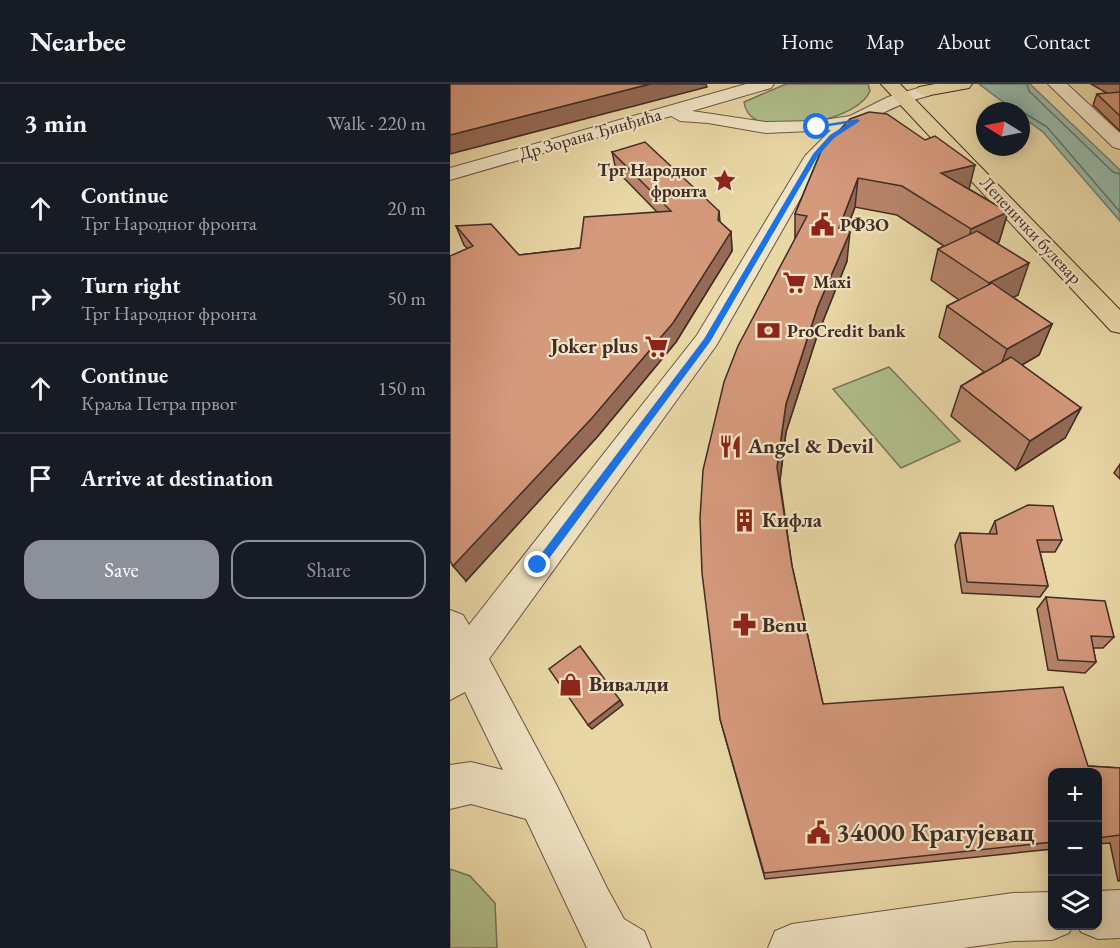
<!DOCTYPE html>
<meta charset="utf-8">
<style>
:root{--surface:#171b24;--page:#20242c;--text:#f1f3f6;--muted:#9ea1a6;--line:#363941;--accent:#8c9099}
body{margin:0;font-family:"EB Garamond",serif;background:var(--page);color:var(--text)}
.controls{position:absolute;right:18px;bottom:18px;display:grid;overflow:hidden;border-radius:12px;box-shadow:0 3px 15px #0003}
.controls button{width:54px;height:54px;display:grid;place-items:center;padding:0;border:0;border-bottom:2px solid var(--line);background:var(--surface);color:var(--text);font:30px sans-serif}
.compass{position:absolute;left:526px;top:18px;width:54px;height:54px;border-radius:50%;background:var(--surface);box-shadow:0 3px 15px #0003;rotate:280deg}
.stop{position:absolute;width:18px;height:18px;margin:-14px;border:4px solid #1a73e8;border-radius:50%;background:#fff}
.stop.end{background:#1a73e8;border-color:#fff;box-shadow:0 2px 6px #0008}
.list{margin:0;padding:0;list-style:none}
h2{display:flex;justify-content:space-between;align-items:center;height:78px;margin:0;padding:0 24px;font-size:26px}
h2 small{font-size:20px;font-weight:400;color:var(--muted)}
.list li{display:grid;grid-template-columns:39px 1fr auto;gap:18px;align-items:center;box-sizing:border-box;height:90px;padding:0 24px;border-top:2px solid var(--line)}
.list b{display:block;font-size:22px;white-space:nowrap}
.list p{margin:0;font-size:20px;white-space:nowrap;color:var(--muted)}
.list em{font-size:20px;font-style:normal;color:var(--muted)}
.actions{display:flex;gap:12px;padding:18px 24px}
.actions a{flex:1;padding:14px 0;border:2px solid var(--accent);border-radius:18px;text-align:center;font-size:21px;color:var(--accent)}
.actions .main{background:var(--accent);color:#fff}
.icon{flex:none;width:33px;height:33px;fill:none;stroke:currentColor;stroke-width:2;stroke-linecap:round;stroke-linejoin:round}
.map{position:relative;flex:none;width:670px;height:864px;overflow:hidden}
header{display:flex;align-items:center;gap:36px;box-sizing:border-box;height:84px;padding:0 30px;background:var(--surface);border-bottom:2px solid var(--line)}
header strong{font-size:28px}
nav{display:flex;gap:33px;margin-inline-start:auto;font-size:21px}
main{display:flex}
aside{flex:1;background:var(--surface)}
.map>svg:first-child{display:block}
</style>
<header>
<strong>Nearbee</strong>
<nav><a>Home</a><a>Map</a><a>About</a><a>Contact</a></nav>
</header>
<main>
<aside>
<h2>3 min<small>Walk · 220 m</small></h2>
<ul class="list">
<li><svg class="icon" aria-label="ahead" viewBox="0 0 24 24"><path d="M12 20V5M6 11l6-6 6 6"/></svg><div><b>Continue</b><p>Трг Народног фронта</p></div><em>20 m</em></li>
<li><svg class="icon" aria-label="right" viewBox="0 0 24 24"><path d="M7 20v-9h11M14 6l5 5-5 5"/></svg><div><b>Turn right</b><p>Трг Народног фронта</p></div><em>50 m</em></li>
<li><svg class="icon" aria-label="ahead" viewBox="0 0 24 24"><path d="M12 20V5M6 11l6-6 6 6"/></svg><div><b>Continue</b><p>Краља Петра првог</p></div><em>150 m</em></li>
<li><svg class="icon" aria-label="arrive" viewBox="0 0 24 24"><path d="M6 21V4h12l-3 4 3 4H6"/></svg><div><b>Arrive at destination</b></div></li>
</ul>
<div class="actions"><a class="main">Save</a><a>Share</a></div>
</aside>
<div class="map">
<svg width="670" height="864" viewBox="0 0 670 864">
<rect width="100%" height="100%" fill="#e9d7a6"/>
<filter id="stains"><feTurbulence type="fractalNoise" baseFrequency=".00333" numOctaves="4"/><feColorMatrix values="0 0 0 0 .2 0 0 0 0 .09 0 0 0 0 .02 0 0 0 .5 -.17"/></filter>
<radialGradient id="worn" r=".72"><stop offset=".6" stop-color="#630" stop-opacity="0"/><stop offset="1" stop-color="#630" stop-opacity=".3"/></radialGradient>
<path fill="#b0bf8c" stroke="#787658" stroke-width="1.5" d="M 336,0 L 418,0 L 420,7 C 409,35 330,50 306,36 C 299,32 295,25 294,18 Z
M 439,283 L 510,357 L 451,384 L 383,305 Z
M 0,785 L 20,792 L 45,819 L 47,864 L 0,864 Z"/>
<path fill="#97b9a9" stroke="#758174" stroke-width="1.5" d="M 529,0 L 580,0 L 670,86 L 670,137 L 593,48 L 571,32 L 571,27 L 565,27 Z"/>
<g fill="none" stroke-linecap="round" stroke-linejoin="round">
<path stroke="#6c7266" stroke-width="1.5" d="M 577,0 L 579,7 L 663,88 L 670,90
M 571,27 L 597,43 L 670,128"/>
<defs>
<path id="minor" d="M 296,0 L 324,0 L 321,4 L 242,27 L 316,38 L 367,37 L 400,32 L 438,13 L 475,2 L 484,7 L 481,11 C 438,22 403,42 373,75 L 266,262 L 39,575 L 107,702 L 157,804 L 174,835 L 194,847 L 201,864 L 137,864 L 76,735 L 21,720 L 0,725 L 0,681 L 21,678 L 53,686 L 15,608 L 0,616 L 0,526 L 13,531 L 19,541 L 247,251 L 355,72 L 381,46 L 316,49 L 258,39 L 230,37 L 221,32 L 0,96 L 0,84 Z
M 598,0 L 617,0 L 670,49 L 670,65 L 663,63 Z
M 670,806 L 670,854 L 648,855 L 631,848 L 628,842 L 648,842 L 648,807 Z
M 602,808 L 602,842 L 622,842 L 619,849 L 602,856 L 563,857 L 513,864 L 318,864 L 325,847 L 342,840 L 563,809 Z"/>
<path id="major" d="M 431,0 L 450,0 L 670,226 L 670,249 L 661,247 Z
M 485,0 L 522,0 L 519,4 L 475,12 L 466,7 L 469,3 Z"/>
</defs>
<use href="#minor" stroke="#6b5744" stroke-width="2"/>
<use href="#major" stroke="#412c24" stroke-width="2"/>
<use href="#minor" fill="#f1e5c5" fill-rule="evenodd"/>
<use href="#major" fill="#e9d7a6" fill-rule="evenodd"/>
</g>
<path fill="#b7846b" stroke="#412c24" stroke-width="1.5" d="M 641,0 L 670,0 L 670,47 L 643,21 L 647,10 L 657,9 Z
M 372,65 L 519,105 L 558,128 L 549,158 L 547,159 L 568,211 L 563,213 L 602,240 L 589,271 L 572,281 L 631,324 L 615,354 L 566,386 L 501,332 L 511,302 L 534,288 L 489,253 L 497,222 L 509,216 L 481,196 L 488,165 L 494,162 L 447,131 L 405,123 L 396,146 L 397,177 L 367,252 L 336,348 L 330,397 L 342,482 L 373,620 L 638,682 L 670,684 L 670,797 L 668,797 L 660,759 L 648,760 L 648,688 L 603,688 L 603,765 L 315,795 L 270,635 L 345,156 L 345,130 Z
M 162,68 L 269,127 L 270,138 L 281,148 L 282,167 L 226,258 L 148,352 L 16,497 L 17,164 L 14,161 L 6,142 L 69,171 L 130,164 L 207,128 L 166,86 Z
M 670,380 L 670,395 L 664,389 Z
M 545,437 L 612,456 L 605,468 L 590,468 L 598,502 L 590,513 L 512,509 L 505,461 L 510,449 L 539,450 Z
M 596,513 L 664,553 L 653,564 L 643,564 L 646,578 L 635,589 L 598,586 L 587,525 Z"/>
<path fill="#956b57" stroke="#412c24" stroke-width="1.5" d="M 200,0 L 256,0 L 257,3 L 0,70 L 0,51 Z
M 525,81 L 518,109 L 491,89 Z
M 408,94 L 405,123 L 386,174 L 389,144 Z
M 558,128 L 549,158 L 514,175 L 521,145 Z
M 281,148 L 282,167 L 226,258 L 148,352 L 16,497 L 3,482 Z
M 400,148 L 397,177 L 367,252 L 336,348 L 328,410 L 327,383 L 336,320 L 368,222 Z
M 579,179 L 568,211 L 530,231 L 539,199 Z
M 602,240 L 589,271 L 545,296 L 557,265 Z
M 631,324 L 615,354 L 566,386 L 580,357 Z
M 170,616 L 173,621 L 142,645 L 138,641 Z"/>
<path fill="#d5997c" stroke="#412c24" stroke-width="1.5" d="M 0,0 L 200,0 L 0,51 Z
M 670,8 L 670,32 L 647,10 Z
M 419,28 L 437,30 L 475,56 L 485,52 L 525,81 L 491,89 L 558,128 L 521,145 L 452,102 L 408,94 L 389,144 L 400,148 L 368,222 L 336,320 L 327,383 L 342,482 L 373,620 L 613,603 L 638,682 L 670,684 L 670,751 L 648,754 L 648,688 L 603,688 L 603,758 L 314,789 L 270,635 L 252,489 L 250,434 L 253,386 L 274,298 L 288,262 L 357,132 L 345,130 L 372,65 L 400,35 Z
M 195,58 L 269,127 L 268,136 L 281,148 L 223,239 L 142,334 L 3,482 L 0,477 L 0,172 L 23,162 L 6,142 L 41,140 L 69,171 L 130,164 L 134,133 L 221,127 L 162,68 Z
M 527,147 L 579,179 L 539,199 L 488,165 Z
M 542,199 L 602,240 L 557,265 L 497,222 Z
M 561,273 L 631,324 L 580,357 L 511,302 Z
M 578,421 L 603,422 L 612,456 L 587,456 L 598,502 L 517,498 L 510,449 L 547,450 L 545,437 Z
M 596,513 L 655,517 L 664,553 L 641,552 L 646,578 L 608,576 Z
M 130,562 L 170,616 L 138,641 L 99,585 Z"/>
<path fill="#1a73e8" d="M 408,35 L 410,37 L 384,54 L 368,72 L 260,258 L 92,484 L 85,484 L 85,478 L 254,255 L 363,70 L 380,51 L 399,39 L 367,44 L 365,42 Z"/>
<defs>
<symbol id="sight-bare" viewBox="-9 -9 18 18"><path d="M0-6L1.8-2.2L6-1.7L2.9 1.2L3.7 5.4L0 3.3L-3.7 5.4L-2.9 1.2L-6-1.7L-1.8-2.2Z" fill="#8f2418" stroke="#f1e5c5" stroke-width="2.5" paint-order="stroke"/></symbol>
<symbol id="civic-bare" viewBox="-9 -9 18 18"><path d="M-.6-6.5H3V-4.5H.6V-3L4-1V1h2V6H-6V1h2V-1L-.6-3ZM-1.2 2.5V6h2.4V2.5Z" fill="#8f2418" stroke="#f1e5c5" stroke-width="2.5" paint-order="stroke"/></symbol>
<symbol id="supermarket-bare" viewBox="-9 -9 18 18"><path d="M-6-5.5h2.5l.6 2H6L4.5 2H-2.5L-4.4-4H-6ZM-1.5 3.2a1.3 1.3 0 1 0 .1 0ZM3 3.2a1.3 1.3 0 1 0 .1 0Z" fill="#8f2418" stroke="#f1e5c5" stroke-width="2.5" paint-order="stroke"/></symbol>
<symbol id="bank-bare" viewBox="-9 -9 18 18"><path d="M-6-4H6V4H-6ZM0-2.3a2.3 2.3 0 1 0 0 4.6a2.3 2.3 0 1 0 0-4.6Z" fill="#8f2418" stroke="#f1e5c5" stroke-width="2.5" paint-order="stroke"/></symbol>
<symbol id="restaurant-bare" viewBox="-9 -9 18 18"><path d="M-5-6h1v4h1v-4h1v4h1v-4h1v5L-1.5 .5V6h-2V.5L-5-1ZM5-6V6H3V1.5H1.5Q1.5-4 5-6Z" fill="#8f2418" stroke="#f1e5c5" stroke-width="2.5" paint-order="stroke"/></symbol>
<symbol id="building-bare" viewBox="-9 -9 18 18"><path d="M-4-6H4V6H1V3H-1V6H-4ZM-2.5-4.3h1.7v1.8h-1.7ZM.8-4.3h1.7v1.8H.8ZM-2.5-1h1.7V.8h-1.7ZM.8-1h1.7V.8H.8Z" fill="#8f2418" stroke="#f1e5c5" stroke-width="2.5" paint-order="stroke"/></symbol>
<symbol id="pharmacy-bare" viewBox="-9 -9 18 18"><path d="M-2-6h4v4h4v4h-4v4h-4v-4h-4v-4h4Z" fill="#8f2418" stroke="#f1e5c5" stroke-width="2.5" paint-order="stroke"/></symbol>
<symbol id="shop-bare" viewBox="-9 -9 18 18"><path d="M-5-2.5h2.3a2.7 3.5 0 0 1 5.4 0H5L5.5 6h-11ZM-1.5-2.5h3a1.5 2.3 0 0 0-3 0Z" fill="#8f2418" stroke="#f1e5c5" stroke-width="2.5" paint-order="stroke"/></symbol>
</defs>
<g fill-rule="evenodd">
<use href="#sight-bare" x="258" y="80" width="33" height="33"/>
<use href="#civic-bare" x="356" y="124" width="33" height="33"/>
<use href="#supermarket-bare" x="328" y="182" width="33" height="33"/>
<use href="#bank-bare" x="302" y="230" width="33" height="33"/>
<use href="#supermarket-bare" x="190" y="246" width="33" height="33"/>
<use href="#restaurant-bare" x="264" y="346" width="33" height="33"/>
<use href="#building-bare" x="278" y="420" width="33" height="33"/>
<use href="#pharmacy-bare" x="278" y="524" width="33" height="33"/>
<use href="#shop-bare" x="104" y="584" width="33" height="33"/>
<use href="#civic-bare" x="352" y="732" width="33" height="33"/>
</g>
<g text-anchor="middle" stroke-width="4.5" stroke-linejoin="round" paint-order="stroke">
<g font-size="18" fill="#412c24" stroke="#f1e5c5">
<text transform="translate(140 50) rotate(-16)" y="6">Др Зорана Ђинђића</text>
<text transform="translate(581 146) rotate(47)" y="6">Лепенички булевар</text>
</g>
<g font-size="18" font-weight="bold" fill="#412c24" stroke="#f1e5c5" text-anchor="start">
<text x="257" y="92" text-anchor="end">Трг Народног<tspan x="257" dy="21">фронта</tspan></text>
<text x="390" y="147">РФЗО</text>
<text x="363" y="204">Maxi</text>
<text x="337" y="253">ProCredit bank</text>
</g>
<g font-size="21" font-weight="bold" fill="#412c24" stroke="#f1e5c5" text-anchor="start">
<text x="188" y="269" text-anchor="end">Joker plus</text>
<text x="298" y="369">Angel &amp; Devil</text>
<text x="312" y="443">Кифла</text>
<text x="312" y="548">Benu</text>
<text x="139" y="607">Вивалди</text>
</g>
<g font-size="26" font-weight="bold" fill="#412c24" stroke="#f1e5c5" text-anchor="start">
<text x="386" y="757">34000 Крагујевац</text>
</g>
</g>
<rect width="100%" height="100%" filter="url(#stains)"/>
<rect width="100%" height="100%" fill="url(#worn)"/>
</svg>
<div class="controls">
<button>+</button>
<button>−</button>
<button><svg class="icon" aria-label="layers" viewBox="0 0 24 24"><path d="M12 4l9 5-9 5-9-5zM3 14l9 5 9-5"/></svg></button>
</div>
<svg class="compass" viewBox="-18 -18 36 36"><path d="M0-13l5 13h-10z" fill="#e53935"/><path d="M0 13l5-13h-10z" fill="#9ea1a6"/></svg>
<div class="stop" style="left:367px;top:43px"></div>
<div class="stop end" style="left:88px;top:481px"></div>
</div>
</main>
